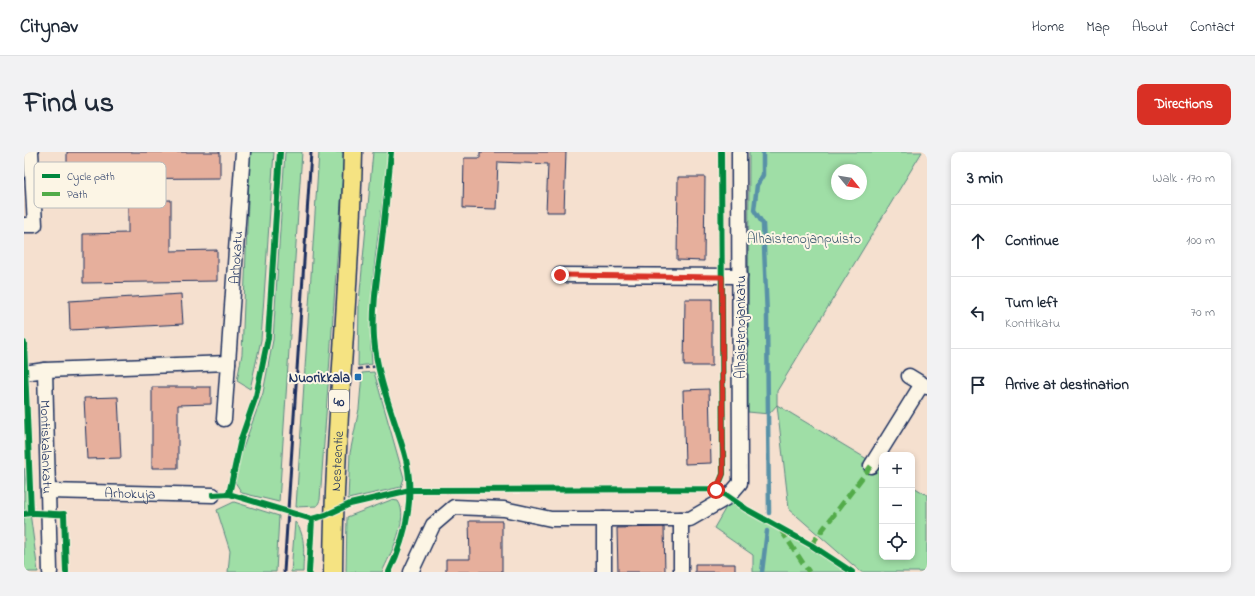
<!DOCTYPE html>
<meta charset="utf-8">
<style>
:root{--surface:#fff;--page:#f2f2f3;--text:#1f2937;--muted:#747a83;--line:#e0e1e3;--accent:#d93025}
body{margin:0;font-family:"Indie Flower",sans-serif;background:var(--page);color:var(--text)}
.controls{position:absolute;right:12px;bottom:12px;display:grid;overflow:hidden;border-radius:8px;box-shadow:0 2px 6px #0003}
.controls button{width:36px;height:36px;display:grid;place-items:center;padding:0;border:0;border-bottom:1px solid var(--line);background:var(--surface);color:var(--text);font:20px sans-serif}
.compass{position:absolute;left:807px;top:12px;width:36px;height:36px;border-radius:50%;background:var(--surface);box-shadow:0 2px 6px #0003;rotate:120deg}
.stop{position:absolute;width:12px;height:12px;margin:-9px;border:3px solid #d93025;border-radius:50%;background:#fff}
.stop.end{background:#d93025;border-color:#fff;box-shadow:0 1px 4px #0008}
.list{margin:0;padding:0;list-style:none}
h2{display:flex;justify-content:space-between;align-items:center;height:52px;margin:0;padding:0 16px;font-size:17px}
h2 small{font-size:13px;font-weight:400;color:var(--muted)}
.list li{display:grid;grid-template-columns:26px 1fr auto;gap:12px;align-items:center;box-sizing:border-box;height:72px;padding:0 16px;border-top:1px solid var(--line)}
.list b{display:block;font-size:15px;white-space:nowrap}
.list p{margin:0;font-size:13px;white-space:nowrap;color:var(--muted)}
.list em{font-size:13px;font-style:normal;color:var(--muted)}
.icon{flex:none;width:22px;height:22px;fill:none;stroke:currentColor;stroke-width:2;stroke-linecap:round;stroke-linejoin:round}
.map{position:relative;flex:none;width:903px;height:420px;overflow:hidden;border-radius:8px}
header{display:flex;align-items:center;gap:24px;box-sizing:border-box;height:56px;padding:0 20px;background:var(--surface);border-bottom:1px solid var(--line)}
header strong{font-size:19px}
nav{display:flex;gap:22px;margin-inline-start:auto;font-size:14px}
.intro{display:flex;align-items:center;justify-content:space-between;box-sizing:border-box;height:96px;padding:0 24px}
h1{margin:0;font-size:28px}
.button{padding:10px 18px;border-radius:8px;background:var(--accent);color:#fff;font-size:14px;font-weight:700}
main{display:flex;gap:24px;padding:0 24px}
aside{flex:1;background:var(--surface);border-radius:8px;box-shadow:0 2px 6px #0003}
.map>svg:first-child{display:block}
</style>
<header>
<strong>Citynav</strong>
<nav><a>Home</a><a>Map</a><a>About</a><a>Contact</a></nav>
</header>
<div class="intro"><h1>Find us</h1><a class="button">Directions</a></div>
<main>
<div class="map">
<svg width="903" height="420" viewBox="0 0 903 420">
<rect width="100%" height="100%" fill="#f5e0cf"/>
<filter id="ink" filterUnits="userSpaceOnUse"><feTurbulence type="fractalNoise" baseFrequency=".025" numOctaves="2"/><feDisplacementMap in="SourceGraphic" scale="8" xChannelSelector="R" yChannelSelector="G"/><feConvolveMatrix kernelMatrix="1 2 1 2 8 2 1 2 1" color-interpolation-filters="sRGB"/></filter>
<g filter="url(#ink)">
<path fill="#9fdea6" stroke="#5d8682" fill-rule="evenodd" d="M 226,0 L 250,0 L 237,188 L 226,237 L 213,229 L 218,202 Z
M 261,0 L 278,0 L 255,350 L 218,341 L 211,330 L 214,310 L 239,241 L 249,188 Z
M 295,0 L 320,0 L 319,22 L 296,348 L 293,354 L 272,355 Z
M 349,0 L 365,0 C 357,70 342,142 348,212 L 334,214 L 335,150 Z
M 725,0 L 898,0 L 753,239 L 753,253 L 858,316 L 858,405 L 888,405 L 888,334 L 903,343 L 903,420 L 837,420 L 765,357 L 753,253 L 745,262 L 724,260 ZM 813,18 L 837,18 L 837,42 L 813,42 Z
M 350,220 L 380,326 L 377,335 L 324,347 L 326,301 L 335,257 L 338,221 Z
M 0,316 L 14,420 L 0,420 Z
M 704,345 L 787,393 L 828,420 L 729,420 L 729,403 L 690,376 L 701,357 Z
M 367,348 L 374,349 C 386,366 366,403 358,420 L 322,420 L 323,365 Z
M 210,350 L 255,364 L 252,420 L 204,420 L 206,399 L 193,358 Z
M 271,370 C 283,383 279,404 279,420 L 267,420 Z"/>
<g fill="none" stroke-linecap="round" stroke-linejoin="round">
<path stroke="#5891a7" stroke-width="4.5" d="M 739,0 L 739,23 L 733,33 L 730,58 L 739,72 L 743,164 L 745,361
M 738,420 L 743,379"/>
</g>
<path fill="#e6af9c" stroke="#1b2f5e" d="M 43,0 L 196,0 L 196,26 L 43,27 Z
M 456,0 L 542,0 L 540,60 L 522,60 L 524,12 L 474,10 L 472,57 L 439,56 L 440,6 L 456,6 Z
M 654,25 L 681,25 L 680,109 L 653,108 Z
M 147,48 L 147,99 L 193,98 L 193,129 L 59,131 L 59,82 L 104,81 L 104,49 Z
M 157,142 L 159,172 L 46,178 L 45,149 Z
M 661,147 L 688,147 L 688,214 L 660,214 Z
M 128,235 L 187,235 L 187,252 L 154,253 L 154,316 L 128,316 Z
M 685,237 L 687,311 L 661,312 L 659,238 Z
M 94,245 L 97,306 L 63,307 L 60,246 Z
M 445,369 L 478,369 L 478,420 L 422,420 L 422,407 L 446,407 Z
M 640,375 L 641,420 L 594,420 L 593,376 Z
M 671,412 L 711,412 L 711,420 L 671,420 Z"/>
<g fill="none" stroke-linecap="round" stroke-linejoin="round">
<defs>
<g id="minor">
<path d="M 0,73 L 11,73 L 7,0"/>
<path d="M 536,123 L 716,124"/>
<path id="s1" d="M 21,218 L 26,420"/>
<path d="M 0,221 L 21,218 L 204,211"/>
<path d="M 885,224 L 903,235"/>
<path id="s2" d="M 200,267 L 219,0"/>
<path d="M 847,314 L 898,232"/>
<path id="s3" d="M 24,339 L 189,343"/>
<path d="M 387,420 L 409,373 L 430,355 L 480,357 L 527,367 L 666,367 L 704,345 L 716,331 L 715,0"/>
<path d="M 580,420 L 580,367"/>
<path d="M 657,420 L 657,367"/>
</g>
<g id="major">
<path id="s4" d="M 309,420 C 310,280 326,140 329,0"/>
</g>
</defs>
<use href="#minor" stroke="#1b2f5e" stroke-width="17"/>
<use href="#major" stroke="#1b2f5e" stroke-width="21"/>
<path stroke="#1b2f5e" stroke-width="2.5" stroke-dasharray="4 3" stroke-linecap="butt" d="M 334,217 L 354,214"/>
<use href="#minor" stroke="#fcf5e5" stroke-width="14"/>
<use href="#major" stroke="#f5e382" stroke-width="18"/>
<path stroke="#1b2f5e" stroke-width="3" d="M 260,420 L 287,0"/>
<path stroke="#52ab49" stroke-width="5" stroke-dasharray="10 5" stroke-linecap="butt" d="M 757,378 L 785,420
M 787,393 L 847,314"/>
<defs>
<path id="cycleway" d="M 0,191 L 7,360
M 693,337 L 699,322 L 697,0
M 205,342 L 217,287 L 232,244 L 244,186 L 256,0
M 189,343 L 205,342 L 288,367 L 302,363 L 326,352 L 386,338 L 693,337 L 722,357 L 787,393 L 828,420
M 0,362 C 12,359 27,363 40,362 L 42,420
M 285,420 L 288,367
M 365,420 C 383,383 392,340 380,300 C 369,262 353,226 350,186 C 348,157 353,126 357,96 C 361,64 364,32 367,0"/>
</defs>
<use href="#cycleway" stroke="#fcf5e5" stroke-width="8"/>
<use href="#cycleway" stroke="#00873e" stroke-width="6"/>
</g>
</g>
<g fill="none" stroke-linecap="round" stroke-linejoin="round" filter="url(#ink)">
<path stroke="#d93025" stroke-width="5" d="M 536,123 L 698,125 L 699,322 L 692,338"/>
</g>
<rect fill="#1f6fb2" stroke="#fcf5e5" stroke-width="1.5" x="330" y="221" width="8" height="8" rx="2"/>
<g text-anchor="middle" stroke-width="4" stroke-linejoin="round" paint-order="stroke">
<rect fill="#fcf5e5" stroke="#5e6a86" stroke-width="1" x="305" y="238" width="20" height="22" rx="3"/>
<g font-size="13" font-weight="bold" fill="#1b2f5e">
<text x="315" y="254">40</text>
</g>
<g font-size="14" fill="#3c5b70" stroke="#fcf5e5">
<text x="780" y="91">Alhaistenojanpuisto</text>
</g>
<g font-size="14" fill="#1b2f5e" stroke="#fcf5e5">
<text dy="5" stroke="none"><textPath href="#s2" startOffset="162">Arhokatu</textPath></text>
<text transform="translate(716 175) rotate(-90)" y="5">Alhaistenojankatu</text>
<text dy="5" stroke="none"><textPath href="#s1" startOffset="77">Montiskalankatu</textPath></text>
<text dy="5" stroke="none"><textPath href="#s4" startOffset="111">Nesteentie</textPath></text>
<text dy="5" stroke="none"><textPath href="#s3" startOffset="82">Arhokuja</textPath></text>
</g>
<g font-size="14" font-weight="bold" fill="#1b2f5e" stroke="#fcf5e5" text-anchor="end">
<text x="326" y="230">Nuorikkala</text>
</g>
</g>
<rect x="10" y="10" width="132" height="46" rx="6" fill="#fcf5e5" stroke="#b8babc" stroke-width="1"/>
<rect x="18" y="22" width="18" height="4" fill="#00873e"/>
<rect x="18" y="40" width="18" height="4" fill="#52ab49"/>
<g font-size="11" fill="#1b2f5e">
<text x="43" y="28">Cycle path</text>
<text x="43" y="46">Path</text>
</g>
</svg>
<div class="controls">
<button>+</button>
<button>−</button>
<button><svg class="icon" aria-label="locate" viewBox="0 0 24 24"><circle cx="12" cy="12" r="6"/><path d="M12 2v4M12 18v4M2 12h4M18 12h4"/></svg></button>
</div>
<svg class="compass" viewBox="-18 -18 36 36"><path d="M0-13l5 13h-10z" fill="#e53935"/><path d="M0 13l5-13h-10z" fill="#747a83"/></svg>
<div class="stop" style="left:692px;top:338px"></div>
<div class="stop end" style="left:536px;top:123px"></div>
</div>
<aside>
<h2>3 min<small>Walk · 170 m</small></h2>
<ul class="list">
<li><svg class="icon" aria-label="ahead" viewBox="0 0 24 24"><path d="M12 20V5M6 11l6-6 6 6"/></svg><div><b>Continue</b></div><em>100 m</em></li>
<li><svg class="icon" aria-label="left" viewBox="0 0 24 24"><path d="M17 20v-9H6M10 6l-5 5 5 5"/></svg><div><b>Turn left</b><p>Konttikatu</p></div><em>70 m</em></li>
<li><svg class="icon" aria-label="arrive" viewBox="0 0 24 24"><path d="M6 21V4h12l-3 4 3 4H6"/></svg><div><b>Arrive at destination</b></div></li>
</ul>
</aside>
</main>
